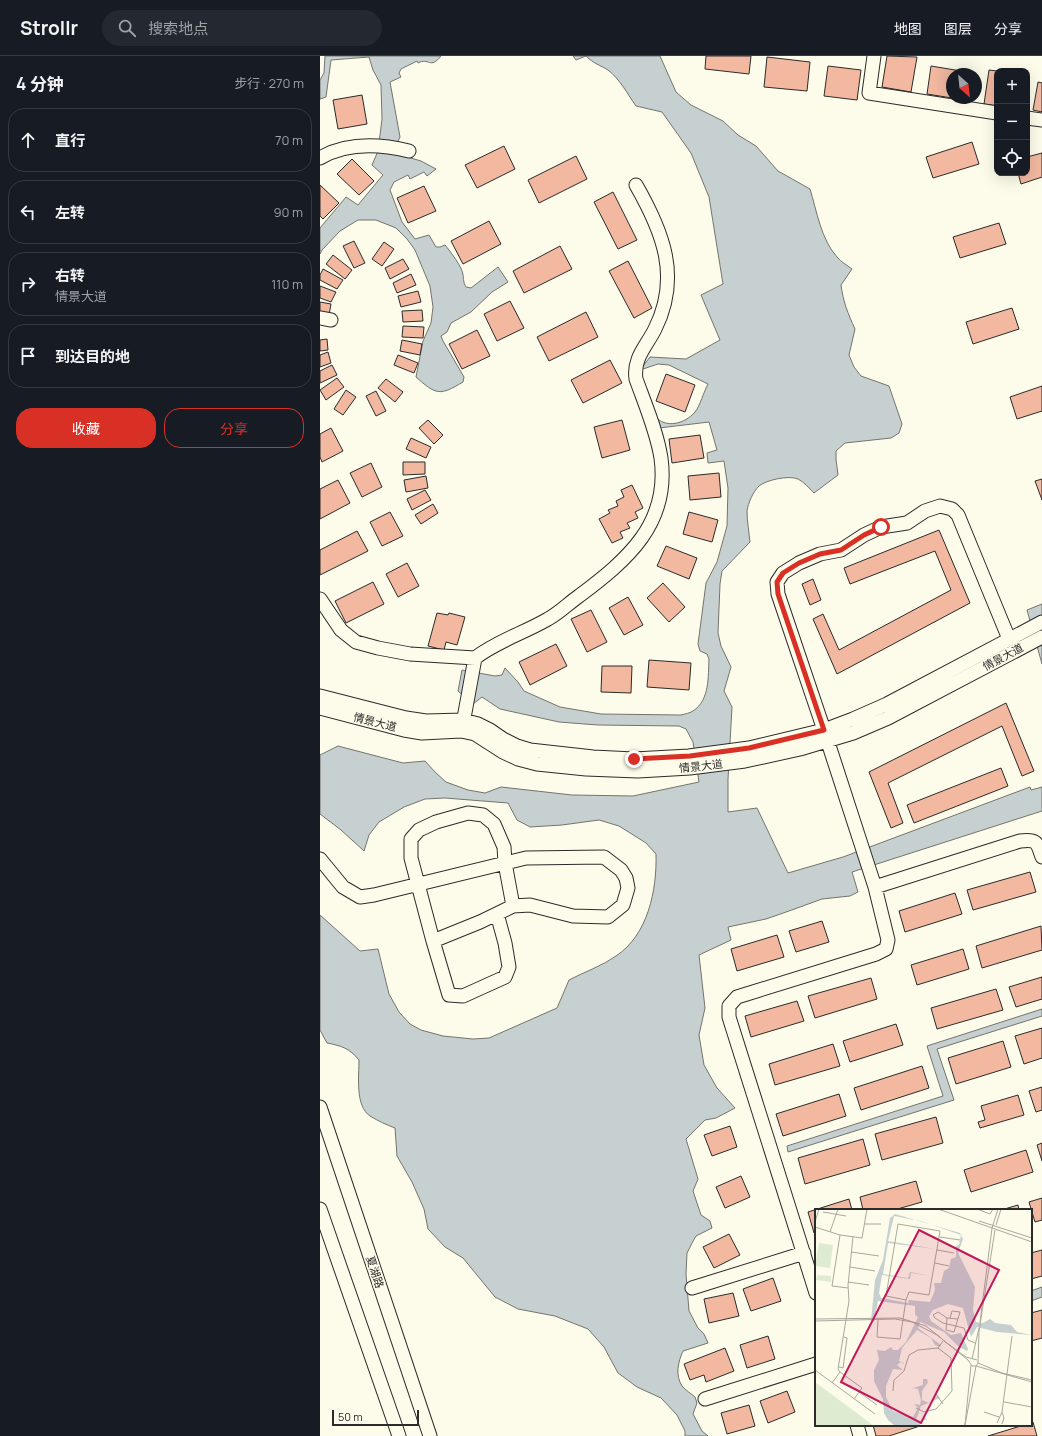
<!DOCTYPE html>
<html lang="zh">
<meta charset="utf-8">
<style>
:root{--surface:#171b24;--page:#242831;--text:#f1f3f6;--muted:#9ea1a6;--line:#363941;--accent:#d93025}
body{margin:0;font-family:Manrope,"Noto Sans SC",sans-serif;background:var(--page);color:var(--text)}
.controls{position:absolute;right:12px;top:12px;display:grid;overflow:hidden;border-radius:8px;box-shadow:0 4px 16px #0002}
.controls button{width:36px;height:36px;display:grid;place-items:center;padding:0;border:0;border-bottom:1px solid var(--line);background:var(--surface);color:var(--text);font:20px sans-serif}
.compass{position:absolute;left:626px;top:12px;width:36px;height:36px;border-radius:50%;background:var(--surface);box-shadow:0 4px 16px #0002;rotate:153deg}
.scale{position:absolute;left:12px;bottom:10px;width:87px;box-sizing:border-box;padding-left:4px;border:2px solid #2b2b2b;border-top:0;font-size:11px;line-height:14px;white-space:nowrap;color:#2b2b2b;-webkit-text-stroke:3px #fdfbea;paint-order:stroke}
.stop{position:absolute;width:12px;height:12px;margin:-9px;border:3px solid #d93025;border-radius:50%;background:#fff}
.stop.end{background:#d93025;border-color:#fff;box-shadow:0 1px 4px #0008}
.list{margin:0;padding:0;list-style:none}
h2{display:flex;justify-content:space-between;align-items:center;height:52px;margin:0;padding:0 16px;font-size:17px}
h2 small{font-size:13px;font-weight:400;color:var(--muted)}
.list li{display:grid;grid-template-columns:26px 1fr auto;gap:12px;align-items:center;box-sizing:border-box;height:64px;margin:0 8px 8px;padding:0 8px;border:1px solid var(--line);border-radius:16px}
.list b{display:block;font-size:15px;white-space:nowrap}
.list p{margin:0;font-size:13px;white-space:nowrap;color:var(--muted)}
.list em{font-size:13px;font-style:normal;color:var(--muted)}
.actions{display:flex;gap:8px;padding:12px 16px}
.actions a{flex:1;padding:9px 0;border:1px solid var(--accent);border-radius:16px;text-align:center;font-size:14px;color:var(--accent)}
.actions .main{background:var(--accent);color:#fff}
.icon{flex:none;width:22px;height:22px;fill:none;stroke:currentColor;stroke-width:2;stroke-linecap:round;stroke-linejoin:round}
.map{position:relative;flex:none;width:722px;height:1380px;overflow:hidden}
header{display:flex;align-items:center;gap:24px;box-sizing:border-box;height:56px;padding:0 20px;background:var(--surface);border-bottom:1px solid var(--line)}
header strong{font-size:19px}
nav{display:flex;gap:22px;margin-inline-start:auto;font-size:14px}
.search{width:280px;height:36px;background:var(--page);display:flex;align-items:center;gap:10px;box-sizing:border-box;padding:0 14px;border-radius:22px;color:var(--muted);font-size:15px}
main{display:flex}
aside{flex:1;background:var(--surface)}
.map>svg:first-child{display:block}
</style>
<header>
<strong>Strollr</strong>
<div class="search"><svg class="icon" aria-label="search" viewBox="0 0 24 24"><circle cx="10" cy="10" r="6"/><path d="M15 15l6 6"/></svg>搜索地点</div>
<nav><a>地图</a><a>图层</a><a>分享</a></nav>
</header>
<main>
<aside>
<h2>4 分钟<small>步行 · 270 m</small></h2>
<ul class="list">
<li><svg class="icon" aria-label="ahead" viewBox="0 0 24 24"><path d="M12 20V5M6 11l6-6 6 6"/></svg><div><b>直行</b></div><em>70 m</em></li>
<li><svg class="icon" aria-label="left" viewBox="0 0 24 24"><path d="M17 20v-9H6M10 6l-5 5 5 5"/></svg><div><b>左转</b></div><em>90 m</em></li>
<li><svg class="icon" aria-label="right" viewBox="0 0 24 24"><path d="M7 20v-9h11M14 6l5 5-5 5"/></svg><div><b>右转</b><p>情景大道</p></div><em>110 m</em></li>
<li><svg class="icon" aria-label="arrive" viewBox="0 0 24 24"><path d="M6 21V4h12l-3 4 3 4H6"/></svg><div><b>到达目的地</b></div></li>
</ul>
<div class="actions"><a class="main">收藏</a><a>分享</a></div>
</aside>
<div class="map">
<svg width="722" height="1380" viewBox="0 0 722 1380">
<rect width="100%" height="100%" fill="#fdfbea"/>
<path fill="#c7d0d0" stroke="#74746e" d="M 5,0 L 121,0 C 110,14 109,1 98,7 L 97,5 L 81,13 L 79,17 L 81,21 L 70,26 L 80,81 L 78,85 L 77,98 L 101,105 L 116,113 L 107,120 L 104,116 L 90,123 L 88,119 L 74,126 L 70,134 L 82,166 L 95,183 L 109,179 L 116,191 L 120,191 L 125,189 C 130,195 143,212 143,219 C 144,224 143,226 146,231 L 151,232 L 178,211 L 188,226 L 172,236 L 151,256 L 131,267 L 127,276 L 121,280 L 123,285 L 144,321 L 143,326 C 120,340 116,339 96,321 L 103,285 L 111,267 L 113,251 L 110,230 L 95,194 L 87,183 L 76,172 L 56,164 L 38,164 L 20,175 L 2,194 L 0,198 L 0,172 L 26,141 L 38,149 L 63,119 L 52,109 L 58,95 L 62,63 L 61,29 L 53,14 L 49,1 L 11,4 L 6,41 L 0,43 L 0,24 L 4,17 Z
M 253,0 L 340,0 L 356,36 L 371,49 L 403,65 L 418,79 L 436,90 L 458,115 L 490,133 C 497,156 501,183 517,201 C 521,206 527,209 532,213 L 521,229 C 523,245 528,258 535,273 L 529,299 L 534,311 L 541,320 L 569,330 L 582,368 L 579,377 L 571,382 L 525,387 L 516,395 L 516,403 L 518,419 L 494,437 C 489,432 484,426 478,423 C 469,419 446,424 439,430 C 433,436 428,447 427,455 C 427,465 429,476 430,486 L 402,515 L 400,528 L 398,577 L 401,590 L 411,611 L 404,635 L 412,651 L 408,723 L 408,756 L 437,752 L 468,817 L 523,801 L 710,731 L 711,734 L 722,731 L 722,755 L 532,816 L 538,836 L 530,840 L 502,843 L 469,855 L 446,863 L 408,871 L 411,884 L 379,899 L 385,952 L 379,979 L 384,1009 L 397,1032 L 415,1052 L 396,1062 L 385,1064 L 366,1083 L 378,1123 L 373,1135 L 381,1159 L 390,1165 L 392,1172 L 376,1180 L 372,1187 L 367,1197 L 366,1218 L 369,1255 L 378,1272 L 384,1278 L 388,1287 L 363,1295 C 358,1306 355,1319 362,1330 C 365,1334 372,1338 375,1341 L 377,1347 L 373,1358 L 382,1375 L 388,1380 L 365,1380 L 365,1375 L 357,1359 L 341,1342 L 317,1331 L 298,1317 L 284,1291 L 268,1273 L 235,1260 L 198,1253 L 175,1241 L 143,1202 L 125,1191 L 108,1173 L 104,1153 L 92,1126 L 77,1100 L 75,1072 C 67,1069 58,1065 50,1060 C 35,1050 39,1020 39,1004 C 29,992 22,990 7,987 L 0,974 L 0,859 L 40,895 L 58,893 L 69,938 L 79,956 L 90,968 L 101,974 L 123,980 L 153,983 L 169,982 L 237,952 L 249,924 C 264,916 282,910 296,900 C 328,879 337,834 336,798 L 326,787 L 299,770 L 279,764 L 242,769 L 210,771 L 197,764 L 188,747 L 125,742 L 105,743 L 84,751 L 59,766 L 49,779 L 44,795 L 21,774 L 0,758 L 0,699 L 18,690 L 83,707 L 105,705 L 115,716 L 126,726 L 148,734 L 165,737 L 181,731 L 252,739 L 313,740 L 379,726 L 373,686 L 366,673 L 359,670 L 278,669 L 239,666 L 180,653 L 162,641 L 153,648 L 138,635 L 142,614 L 175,620 L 182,619 L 185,612 L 198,626 L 204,635 L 240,651 L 281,658 L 361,659 C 365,658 370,657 373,655 C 390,644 388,620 389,603 L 387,598 L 380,595 L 378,588 L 386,527 L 397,506 L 407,470 L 408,432 L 404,405 L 388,407 L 387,397 L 397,394 L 389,366 L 339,372 L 335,360 C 345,373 365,368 375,356 C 380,350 384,335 388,328 L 349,309 L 338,308 L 320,314 L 330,301 L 366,303 L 400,284 L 381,239 L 403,228 L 389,141 L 371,97 L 342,56 L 316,50 C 308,39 300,23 288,14 C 280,9 274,8 266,0 L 256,4 Z
M 722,548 L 722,608 L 707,554 Z
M 722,953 L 722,960 L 617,993 L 634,1044 L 468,1096 L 467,1090 L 623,1040 L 607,990 Z
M 722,1231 L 722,1241 L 711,1245 L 711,1235 Z"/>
<path fill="#f2b8a0" stroke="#2b2b2b" d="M 386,0 L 431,0 L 429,18 L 385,13 Z
M 567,0 L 597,1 L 591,36 L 562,31 Z
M 447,1 L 490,6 L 487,35 L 444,31 Z
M 508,10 L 541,14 L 537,44 L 504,40 Z
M 611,10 L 647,16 L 647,18 L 632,18 L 632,42 L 607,38 Z
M 669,14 L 677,15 L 677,50 L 664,48 Z
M 718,26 L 722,27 L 722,56 L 713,54 Z
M 42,39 L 47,68 L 18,73 L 13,44 Z
M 652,86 L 659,108 L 613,122 L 606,101 Z
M 184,90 L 195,113 L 157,132 L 145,109 Z
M 722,97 L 722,121 L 701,128 L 698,117 L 707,117 L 707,101 Z
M 256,100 L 267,123 L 219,147 L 208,124 Z
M 32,103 L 54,125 L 39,139 L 17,118 Z
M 0,129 L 19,147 L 3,163 L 0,160 Z
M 104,130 L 116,155 L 88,167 L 77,142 Z
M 293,136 L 317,184 L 298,193 L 274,146 Z
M 169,165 L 181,188 L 143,208 L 131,185 Z
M 679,167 L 686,188 L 640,202 L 633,181 Z
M 34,185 L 45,207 L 34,212 L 23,190 Z
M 64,186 L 74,193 L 62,210 L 52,203 Z
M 240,190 L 252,213 L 204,237 L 193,215 Z
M 13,199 L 32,214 L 25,223 L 6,208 Z
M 83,203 L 89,213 L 70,223 L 65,212 Z
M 308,205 L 332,252 L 314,262 L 289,215 Z
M 3,213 L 23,224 L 17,233 L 0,224 L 0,219 Z
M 91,218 L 96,229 L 77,237 L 73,227 Z
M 0,230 L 16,236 L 11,246 L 0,242 Z
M 98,235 L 101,246 L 81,251 L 78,240 Z
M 190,245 L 204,272 L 177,285 L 164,258 Z
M 0,246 L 11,248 L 9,259 L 0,258 Z
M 692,252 L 699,273 L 653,288 L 646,266 Z
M 102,254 L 103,265 L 83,266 L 82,255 Z
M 266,256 L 278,281 L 229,305 L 217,281 Z
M 83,270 L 104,271 L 103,282 L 82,281 Z
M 157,274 L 170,300 L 142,313 L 129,288 Z
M 7,283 L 8,294 L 0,295 L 0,284 Z
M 82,284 L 102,288 L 100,299 L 80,295 Z
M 8,296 L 11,307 L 0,311 L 0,299 Z
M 78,299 L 98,307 L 94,317 L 74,309 Z
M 290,304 L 302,327 L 263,347 L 251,324 Z
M 12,309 L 17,319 L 0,327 L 0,315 Z
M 346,318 L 375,329 L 365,356 L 336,345 Z
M 17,322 L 24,331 L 6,344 L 0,334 Z
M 66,323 L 83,336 L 75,346 L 58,332 Z
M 722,330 L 722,355 L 697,363 L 690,341 Z
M 26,334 L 36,341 L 23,359 L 14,353 Z
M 56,335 L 66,355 L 56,360 L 46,340 Z
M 108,364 L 123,379 L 114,388 L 99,372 Z
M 302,364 L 310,394 L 282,402 L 274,371 Z
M 11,372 L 23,395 L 2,406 L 0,401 L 0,378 Z
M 380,379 L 384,402 L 352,407 L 349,383 Z
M 91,382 L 111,391 L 106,402 L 86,393 Z
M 83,406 L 105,406 L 105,418 L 83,419 Z
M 51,407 L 62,431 L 42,441 L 30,417 Z
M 399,417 L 401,441 L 370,444 L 368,420 Z
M 106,420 L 108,432 L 86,436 L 84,424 Z
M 722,423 L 722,444 L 715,425 Z
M 18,424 L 30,447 L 0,463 L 0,433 Z
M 312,429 L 323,452 L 315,456 L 318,462 L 307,467 L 310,472 L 300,476 L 303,482 L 292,487 L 279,463 L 290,457 L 288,454 L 298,450 L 296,445 L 304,441 L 301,434 Z
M 105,434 L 111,444 L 92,454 L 87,443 Z
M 113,448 L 118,457 L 101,468 L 95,459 Z
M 70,456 L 83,480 L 62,490 L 50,466 Z
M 369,456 L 398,464 L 392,486 L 363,478 Z
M 619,474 L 650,547 L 517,618 L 493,563 L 503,558 L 519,594 L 631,534 L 615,495 L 530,528 L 524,512 Z
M 37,475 L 48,495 L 0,519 L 0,494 Z
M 346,490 L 377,502 L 369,523 L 337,510 Z
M 87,507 L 99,530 L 78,541 L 66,518 Z
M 493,523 L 501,544 L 490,549 L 482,528 Z
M 53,526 L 64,548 L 26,567 L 15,545 Z
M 343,527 L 365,551 L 349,566 L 327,542 Z
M 308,541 L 323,569 L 304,579 L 289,552 Z
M 271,554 L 287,586 L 267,596 L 251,563 Z
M 117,557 L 128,559 L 129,557 L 145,561 L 137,589 L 126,586 L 124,594 L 108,590 Z
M 236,588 L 247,610 L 210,629 L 199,606 Z
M 329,604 L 371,607 L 369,634 L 327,631 Z
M 282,610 L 312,610 L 311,637 L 281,636 Z
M 686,647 L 714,715 L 702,720 L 682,670 L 568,727 L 583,767 L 571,772 L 549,716 Z
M 681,712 L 688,730 L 594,767 L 587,749 Z
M 710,816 L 716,836 L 653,854 L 647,834 Z
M 635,837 L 642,858 L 585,876 L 579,855 Z
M 502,865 L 509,886 L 476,896 L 469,875 Z
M 721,870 L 722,894 L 662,912 L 656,890 Z
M 457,879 L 464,901 L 417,915 L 411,893 Z
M 643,893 L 649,913 L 597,929 L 591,909 Z
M 722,921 L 722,943 L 696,951 L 689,931 Z
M 551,922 L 557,943 L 495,962 L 488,940 Z
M 676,933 L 683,954 L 617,973 L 611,952 Z
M 477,945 L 484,965 L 431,981 L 425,960 Z
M 576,968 L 583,989 L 530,1006 L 523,985 Z
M 722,972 L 722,1002 L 704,1008 L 695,980 Z
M 683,985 L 691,1011 L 636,1028 L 628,1002 Z
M 513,988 L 520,1010 L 455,1029 L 449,1008 Z
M 602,1010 L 609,1032 L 541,1054 L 534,1032 Z
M 722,1031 L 722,1054 L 716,1056 L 709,1035 Z
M 519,1038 L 526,1060 L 463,1080 L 456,1058 Z
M 698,1039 L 704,1059 L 660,1072 L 658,1066 L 665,1064 L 661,1050 Z
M 616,1061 L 623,1087 L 562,1104 L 555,1078 Z
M 410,1070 L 417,1091 L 392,1100 L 384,1079 Z
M 543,1083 L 550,1109 L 485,1128 L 478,1102 Z
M 722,1087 L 722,1105 L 717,1089 Z
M 706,1094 L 713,1116 L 651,1136 L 644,1114 Z
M 421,1120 L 430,1141 L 405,1152 L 396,1131 Z
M 596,1125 L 602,1146 L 574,1154 L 543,1154 L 540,1141 Z
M 722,1142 L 722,1164 L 715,1166 L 709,1146 Z
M 529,1143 L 532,1154 L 496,1154 L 496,1176 L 494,1177 L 488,1156 Z
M 698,1149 L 699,1154 L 681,1154 Z
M 409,1178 L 420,1199 L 394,1212 L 383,1191 Z
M 722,1194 L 722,1220 L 711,1223 L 711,1197 Z
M 453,1222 L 461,1245 L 431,1255 L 423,1233 Z
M 413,1237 L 419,1260 L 389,1267 L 384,1243 Z
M 722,1254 L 722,1282 L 711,1285 L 711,1257 Z
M 448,1280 L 455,1303 L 427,1312 L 420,1289 Z
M 405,1292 L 414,1315 L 386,1326 L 384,1319 L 370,1324 L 364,1308 Z
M 467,1335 L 475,1356 L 448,1367 L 440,1345 Z
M 429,1349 L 435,1370 L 407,1378 L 401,1357 Z
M 713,1366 L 717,1380 L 668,1380 L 704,1369 L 711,1369 L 711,1367 Z
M 553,1369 L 603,1369 L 569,1380 L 556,1380 Z"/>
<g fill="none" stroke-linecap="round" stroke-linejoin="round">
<defs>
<path id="minor" d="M 554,0 L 549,37 L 677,57
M 707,62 L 722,64
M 0,102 C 27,86 60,88 89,95
M 0,262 L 11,264
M 0,543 L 21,574 L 36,586 L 58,592 L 90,598 L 155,602
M 0,640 L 86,662 L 106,665 L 143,664 L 158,668 L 170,674 L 183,683 L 197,690 L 210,694 L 273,701 L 314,703 L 369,700 L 429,692 L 504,674 L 533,663 L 567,648 L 722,566
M 0,652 L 84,674 L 102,677 L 141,675 L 155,678 L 183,696 L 198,703 L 217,708 L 266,713 L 318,715 L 370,712 L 425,705 L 480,693 L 533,677 L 568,662 L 722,581
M 142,673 L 155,602 C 177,585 204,577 228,563 C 239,557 249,547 259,540 C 307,504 350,468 341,402 C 337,376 325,348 316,323 C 313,302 326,291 335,273 C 361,221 343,176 316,129
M 0,803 L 23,831 L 40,841 L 54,839 L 206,802 L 284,801 L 301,814 L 306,822 L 308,832 L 303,849 L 288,861 L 253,860 L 210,849 L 193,850 L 160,866 L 113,885
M 555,831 L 504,674 L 458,538 L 457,526 L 463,517 L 479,507 L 500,498 L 521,494 L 544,479 L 561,471 L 587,467 L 605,455 L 620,450 L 632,453 L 638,459 L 689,583
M 177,858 L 185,887 L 189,911 L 185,921 L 143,940 L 129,939 L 113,885 L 91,802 L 91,783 L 99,774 L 116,766 L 148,757 L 163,759 L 174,768 L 184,791 L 185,807 L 193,850
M 0,1051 L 110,1380
M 0,1153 L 79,1380
M 372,1232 L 484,1197
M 496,1237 L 409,961 L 409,950 L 417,941 L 556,898 L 566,893 L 568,884 L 555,831 L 700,785 C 717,783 717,786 722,801
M 385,1343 L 496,1308
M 537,1369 L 540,1380"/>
</defs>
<use href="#minor" stroke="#2b2b2b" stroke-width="15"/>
<use href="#minor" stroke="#fdfbea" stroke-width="13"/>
</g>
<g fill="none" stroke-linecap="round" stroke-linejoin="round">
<path stroke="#d93025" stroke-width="5" d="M 314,703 L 370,700 L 429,692 L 504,674 L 458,538 L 457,526 L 463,517 L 479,507 L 500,498 L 521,494 L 544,479 L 561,471"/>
</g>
<g text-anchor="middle" stroke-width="3" stroke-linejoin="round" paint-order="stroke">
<g font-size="11" fill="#2b2b2b" stroke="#fdfbea">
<text transform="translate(683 601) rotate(-28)" y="4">情景大道</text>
<text transform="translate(55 666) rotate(14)" y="4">情景大道</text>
<text transform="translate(381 710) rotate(-6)" y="4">情景大道</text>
<text transform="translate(55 1216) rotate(72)" y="4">夏湖路</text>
</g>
</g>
<g transform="translate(495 1153)">
<rect width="217" height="217" fill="#fdfbea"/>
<path d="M 4,34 L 18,36 L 15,59 L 0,57 ZM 2,66 L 16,67 L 16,73 L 1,71 ZM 0,173 L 59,217 L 0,217 Z" fill="#deebd1"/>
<path d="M 80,5 L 145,24 L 148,30 L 143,44 L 160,78 L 158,101 L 161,113 L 168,114 L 175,110 L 180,114 L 196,116 L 202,123 L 217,126 L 182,123 L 162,118 L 156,128 L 148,99 L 133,95 L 118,101 L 114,107 L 116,112 L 136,126 L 146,124 L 153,140 L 152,142 L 143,137 L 129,123 L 105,113 L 103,119 L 126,136 L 125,138 L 120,136 L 116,129 L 102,121 L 87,139 L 84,152 L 89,154 L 89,155 L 86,153 L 82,156 L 88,161 L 78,160 L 71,177 L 71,188 L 78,202 L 98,208 L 103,199 L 99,195 L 105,196 L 106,191 L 103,180 L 98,179 L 108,176 L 108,170 L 112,170 L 113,173 L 107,182 L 107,191 L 114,194 L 123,186 L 125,189 L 106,197 L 101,211 L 105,213 L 108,209 L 113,210 L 107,212 L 104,217 L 80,217 L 73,211 L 69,204 L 68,190 L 59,172 L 59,161 L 64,151 L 62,141 L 70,142 L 76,138 L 78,141 L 83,141 L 91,133 L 103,108 L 100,106 L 100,97 L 63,92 L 59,113 L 56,112 L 60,71 L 68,51 L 75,9 ZM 79,7 L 106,12 L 146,26 L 144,36 L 141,37 L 141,48 L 136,50 L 134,59 L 129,62 L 126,74 L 119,74 L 120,81 L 115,93 L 94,91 L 93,94 L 66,89 L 64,84 L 67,66 L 95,70 L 96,64 L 116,67 L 95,63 L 93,69 L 68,65 L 73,34 L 120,40 L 73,32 Z" fill="#c7d0d0" fill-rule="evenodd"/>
<path fill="none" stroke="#a9a89e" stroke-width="1" d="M 123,0 L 217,33M 162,0 L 175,5 L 178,0M 8,3 L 31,7M 164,12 L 217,29M 0,13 L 4,0M 50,15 L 66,15M 83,15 L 125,22 L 114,86 L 94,83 L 91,91 L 71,87 ZM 181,16 L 186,0M 0,18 L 25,26 L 47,29 L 52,0M 15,23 L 23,0M 25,26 L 17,77 L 33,79M 125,28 L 145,31M 122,41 L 139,44M 36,43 L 64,47M 120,54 L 134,57M 35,58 L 60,62M 33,73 L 54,76M 132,109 L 131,121 L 139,123 L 145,103 L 137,102 L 135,109M 0,110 L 85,109 L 111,117 L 126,129M 143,110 L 132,109 L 123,103 L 118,106 L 120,109 L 128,114 L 149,119 L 153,131 L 160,134M 63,111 L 62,128 L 85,130 L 91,91M 0,112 L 80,110 L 97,113 L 122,126 L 153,151 L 157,157 L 161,157 L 163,154 L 164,122 L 180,21M 165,113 L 177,19 L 183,0M 129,132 L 151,148 L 162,151M 157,150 L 164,119M 163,154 L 187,164 L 217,171M 156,156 L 150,216 L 161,157 L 217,173M 24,158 L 28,159 L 32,129 L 29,128M 0,161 L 60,205M 25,163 L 23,160 L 34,92 L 33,76 L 38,28M 17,174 L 25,163 L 47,179 L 39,190M 78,182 L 79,171 L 89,162 L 94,146 L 103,141 L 123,139 L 128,132M 44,183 L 62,196M 120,184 L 128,195M 189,193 L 217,198M 101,199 L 109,203 L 121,200 L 137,182 L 136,149 L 123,139M 169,203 L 184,208M 187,203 L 197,127M 182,214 L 187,203 L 189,209 L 187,215"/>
<path fill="#c2185b" fill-opacity="0.15" stroke="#c2185b" stroke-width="2" d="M 104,21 L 184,61 L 106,214 L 26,173 Z"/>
<rect width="217" height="217" fill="none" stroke="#2b2b2b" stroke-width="2"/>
</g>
</svg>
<div class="controls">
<button>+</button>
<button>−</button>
<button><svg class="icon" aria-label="locate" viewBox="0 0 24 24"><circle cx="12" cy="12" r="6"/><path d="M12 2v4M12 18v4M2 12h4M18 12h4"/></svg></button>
</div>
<svg class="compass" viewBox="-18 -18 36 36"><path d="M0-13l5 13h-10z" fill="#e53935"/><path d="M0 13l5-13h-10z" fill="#9ea1a6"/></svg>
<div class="scale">50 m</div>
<div class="stop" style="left:561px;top:471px"></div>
<div class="stop end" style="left:314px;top:703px"></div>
</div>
</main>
